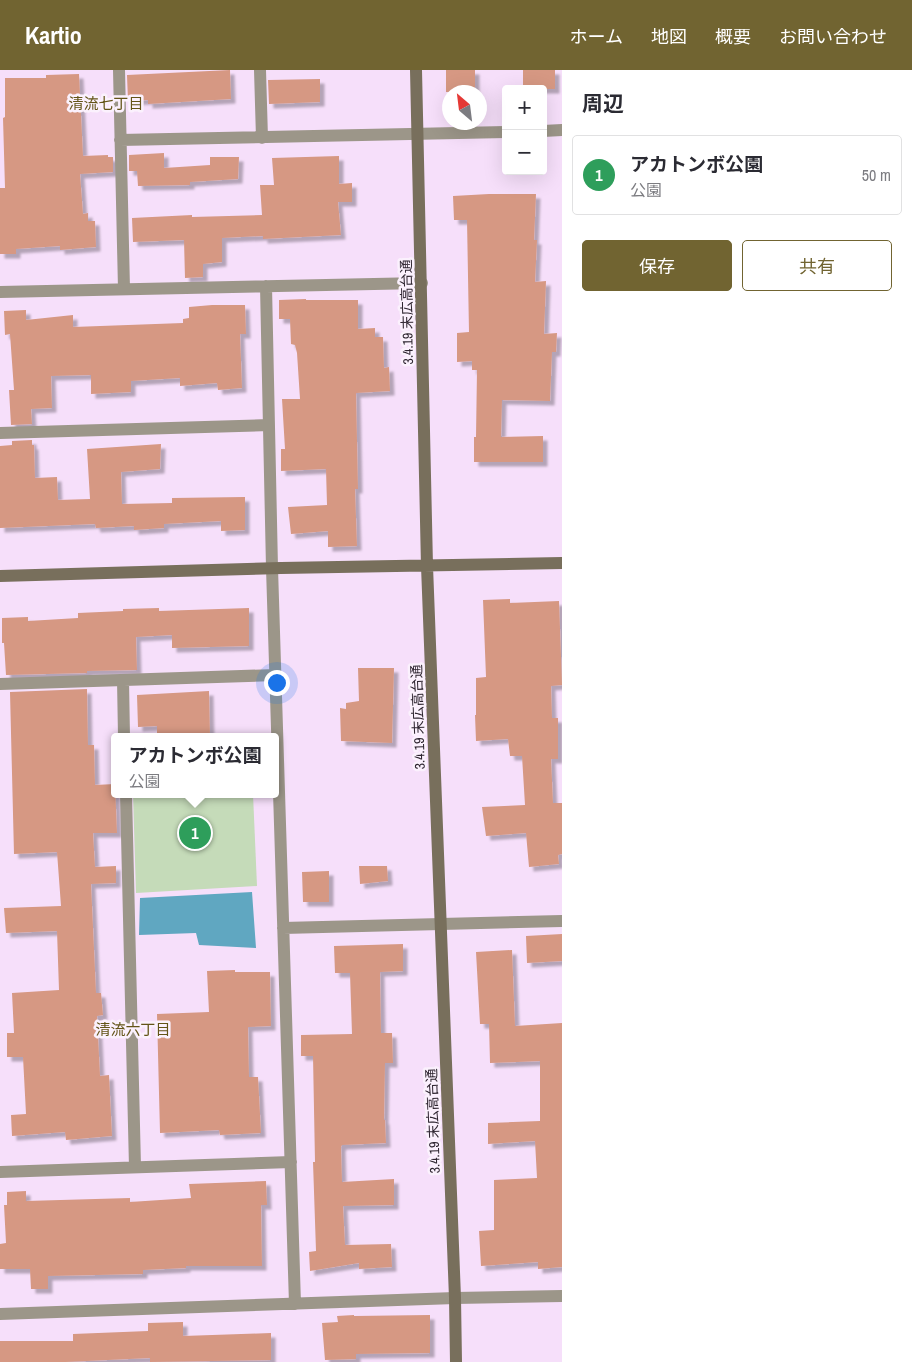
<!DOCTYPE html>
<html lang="ja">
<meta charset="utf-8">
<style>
:root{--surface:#fff;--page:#f2f2f3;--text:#2b2b33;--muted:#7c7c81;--line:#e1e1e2;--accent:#716431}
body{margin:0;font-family:"Archivo Narrow","Noto Sans JP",sans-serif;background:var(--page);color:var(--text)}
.controls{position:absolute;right:15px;top:15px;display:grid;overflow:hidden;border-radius:5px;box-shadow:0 5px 20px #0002}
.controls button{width:45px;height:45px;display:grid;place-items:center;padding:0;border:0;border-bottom:1px solid var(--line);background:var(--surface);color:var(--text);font:25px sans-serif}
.compass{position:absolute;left:442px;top:15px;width:45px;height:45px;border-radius:50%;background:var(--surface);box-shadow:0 5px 20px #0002;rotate:332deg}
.you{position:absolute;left:276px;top:612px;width:18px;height:18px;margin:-12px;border:4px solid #fff;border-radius:50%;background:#1a73e8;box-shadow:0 0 0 8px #1a73e833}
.badge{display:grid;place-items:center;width:32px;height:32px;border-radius:50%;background:var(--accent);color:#fff;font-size:16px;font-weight:700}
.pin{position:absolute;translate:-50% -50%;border:2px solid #fff;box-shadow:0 1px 5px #0006}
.popup{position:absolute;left:111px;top:663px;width:168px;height:65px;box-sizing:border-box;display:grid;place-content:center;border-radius:5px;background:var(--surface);filter:drop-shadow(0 1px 4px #0005);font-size:16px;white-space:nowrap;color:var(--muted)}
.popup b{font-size:19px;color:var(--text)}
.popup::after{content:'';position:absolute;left:50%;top:100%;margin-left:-10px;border:10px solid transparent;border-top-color:var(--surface)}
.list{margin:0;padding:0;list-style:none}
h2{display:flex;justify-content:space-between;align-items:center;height:65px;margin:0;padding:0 20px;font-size:21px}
h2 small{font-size:16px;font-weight:400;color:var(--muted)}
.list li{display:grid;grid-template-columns:32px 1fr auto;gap:15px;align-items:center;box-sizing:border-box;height:80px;margin:0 10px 10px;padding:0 10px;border:1px solid var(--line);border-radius:5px}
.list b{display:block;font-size:19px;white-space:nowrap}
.list p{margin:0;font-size:16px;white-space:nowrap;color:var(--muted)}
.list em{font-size:16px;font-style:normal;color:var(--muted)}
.actions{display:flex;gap:10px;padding:15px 20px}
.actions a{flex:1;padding:11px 0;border:1px solid var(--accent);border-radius:5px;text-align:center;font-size:18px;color:var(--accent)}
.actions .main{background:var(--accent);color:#fff}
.map{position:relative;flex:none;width:562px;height:1292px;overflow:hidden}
header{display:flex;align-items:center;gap:30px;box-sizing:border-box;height:70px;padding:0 25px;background:var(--accent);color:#fff}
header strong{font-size:24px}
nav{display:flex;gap:28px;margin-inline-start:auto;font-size:18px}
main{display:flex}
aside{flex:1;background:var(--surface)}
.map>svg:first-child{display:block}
</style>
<header>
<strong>Kartio</strong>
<nav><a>ホーム</a><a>地図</a><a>概要</a><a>お問い合わせ</a></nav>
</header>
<main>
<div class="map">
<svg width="562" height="1292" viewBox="0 0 562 1292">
<defs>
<filter id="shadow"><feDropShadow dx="4.5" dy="4.5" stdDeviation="1" flood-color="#0004"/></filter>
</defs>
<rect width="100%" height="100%" fill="#f6dffa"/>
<path fill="#c5dbb9" d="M 133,724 L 253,724 L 257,816 L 136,823 Z"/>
<path fill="#60a7c1" d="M 252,822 L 256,878 L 199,875 L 196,863 L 139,865 L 140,828 Z"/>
<path fill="#d69883" filter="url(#shadow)" d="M 230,0 L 231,29 L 148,34 L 148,30 L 128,31 L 127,5 Z
M 446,0 L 475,0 L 475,22 L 446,22 Z
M 523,0 L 555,0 L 555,19 L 523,19 Z
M 79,4 L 83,86 L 108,85 L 108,87 L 113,87 L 113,102 L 80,104 L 83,144 L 88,143 L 88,151 L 95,151 L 96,177 L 60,180 L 60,176 L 16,179 L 16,184 L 0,184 L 0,118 L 5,118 L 3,48 L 5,47 L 5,8 L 46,8 L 46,5 Z
M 320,9 L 320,32 L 269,34 L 268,10 Z
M 164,83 L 164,98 L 210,95 L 210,87 L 239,87 L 238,109 L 190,112 L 190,115 L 138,116 L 137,101 L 129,101 L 129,85 Z
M 339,86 L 339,114 L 352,113 L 352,132 L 338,132 L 341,165 L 263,169 L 263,166 L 222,168 L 222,192 L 203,194 L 203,207 L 185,208 L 184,170 L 133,172 L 132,148 L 192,145 L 192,147 L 262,145 L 260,115 L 274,115 L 272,88 Z
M 489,124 L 536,124 L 534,170 L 537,170 L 535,212 L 546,211 L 544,264 L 557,263 L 556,282 L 552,282 L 550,331 L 502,330 L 501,367 L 543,366 L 543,392 L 474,392 L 474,367 L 476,367 L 477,300 L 472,300 L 472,291 L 457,292 L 457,263 L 469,262 L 467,150 L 454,150 L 453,126 Z
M 306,229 L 306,230 L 358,230 L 358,259 L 375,258 L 375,267 L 383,267 L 384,298 L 389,297 L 390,321 L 356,323 L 358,419 L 355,419 L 357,476 L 328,477 L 328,461 L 291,464 L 288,437 L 327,435 L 326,399 L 281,401 L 281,379 L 285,379 L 282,329 L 300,329 L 297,283 L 295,275 L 291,274 L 290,249 L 279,249 L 279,230 Z
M 212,235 L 245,235 L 246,264 L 240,264 L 242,318 L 218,320 L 217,313 L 180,316 L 180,308 L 131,311 L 131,322 L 91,324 L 91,305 L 51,306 L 52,338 L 31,339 L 32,354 L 11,355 L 9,320 L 14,320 L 10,264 L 5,265 L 4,241 L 26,240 L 26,250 L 73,245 L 73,257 L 183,253 L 183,249 L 189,248 L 189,237 Z
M 32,370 L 32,375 L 34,375 L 35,408 L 57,407 L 58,430 L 90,429 L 87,379 L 161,374 L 160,399 L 121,402 L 122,434 L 172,433 L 172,428 L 245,427 L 245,460 L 221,461 L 221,451 L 164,454 L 164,458 L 134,460 L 134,456 L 96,458 L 95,454 L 0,458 L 0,376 L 12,375 L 12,371 Z
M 510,529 L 510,533 L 559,531 L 562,615 L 551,616 L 552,648 L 558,648 L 558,689 L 551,689 L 553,733 L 562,733 L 562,784 L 558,785 L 559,794 L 529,797 L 526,763 L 486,766 L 482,737 L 525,735 L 522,686 L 510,686 L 508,669 L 476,671 L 475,645 L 476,645 L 476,608 L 486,607 L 483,530 Z
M 159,538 L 159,541 L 249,538 L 249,576 L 172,578 L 172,565 L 136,567 L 137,600 L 87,601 L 87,603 L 6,605 L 4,573 L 2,573 L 2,548 L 28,547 L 28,551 L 78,548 L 78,543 L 123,541 L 123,539 Z
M 358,598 L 394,598 L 392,673 L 341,671 L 340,638 L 346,639 L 346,633 L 359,631 Z
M 87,619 L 88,675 L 94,675 L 95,715 L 115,714 L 117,763 L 93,763 L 95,797 L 116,796 L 116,813 L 91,814 L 96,923 L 101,923 L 103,945 L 97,946 L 100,1006 L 109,1005 L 112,1066 L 66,1070 L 65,1062 L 12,1066 L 11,1045 L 26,1044 L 23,987 L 7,987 L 7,963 L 14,963 L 12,923 L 59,920 L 57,861 L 6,863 L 4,838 L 61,836 L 57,782 L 14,784 L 10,622 Z
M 209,621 L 210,667 L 157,667 L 157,656 L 138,657 L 137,625 Z
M 359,796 L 387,796 L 388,811 L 360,814 Z
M 329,801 L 329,832 L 303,832 L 302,802 Z
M 562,864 L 562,891 L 527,893 L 526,866 Z
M 403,874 L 403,901 L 380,902 L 381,963 L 392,963 L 393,993 L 385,993 L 384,1050 L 385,1050 L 386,1073 L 342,1075 L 341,1077 L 342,1112 L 394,1109 L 394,1135 L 343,1136 L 345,1175 L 391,1174 L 392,1197 L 359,1199 L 359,1193 L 310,1201 L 309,1182 L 316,1181 L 313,1092 L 315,1092 L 313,986 L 301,986 L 301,965 L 352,964 L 350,903 L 335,903 L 334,876 Z
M 512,880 L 515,956 L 562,953 L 562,1197 L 538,1199 L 538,1192 L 481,1196 L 479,1161 L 494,1160 L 494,1110 L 537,1108 L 535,1071 L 488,1074 L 488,1053 L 540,1051 L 540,991 L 490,993 L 489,954 L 480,954 L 476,882 Z
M 235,900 L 235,902 L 270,902 L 271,956 L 248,957 L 249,1007 L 258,1007 L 261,1063 L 220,1065 L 219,1060 L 160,1063 L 157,944 L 209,942 L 207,901 Z
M 266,1111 L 267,1135 L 261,1135 L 262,1196 L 186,1196 L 186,1198 L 143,1200 L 143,1204 L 48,1206 L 48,1219 L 31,1219 L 30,1199 L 0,1199 L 0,1174 L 6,1173 L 4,1135 L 7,1135 L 7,1122 L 26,1121 L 26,1131 L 130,1128 L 130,1132 L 191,1128 L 189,1114 Z
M 354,1245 L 354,1246 L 430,1245 L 430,1283 L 356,1284 L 356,1289 L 325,1290 L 322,1253 L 338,1252 L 337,1246 Z
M 183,1252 L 183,1266 L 271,1263 L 271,1290 L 150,1292 L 150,1288 L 65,1292 L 0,1292 L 0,1271 L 73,1271 L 73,1264 L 148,1261 L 148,1253 Z"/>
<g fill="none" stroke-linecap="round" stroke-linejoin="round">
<path stroke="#9c9689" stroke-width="12" d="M 119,0 L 124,219
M 260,0 L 262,68
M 543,61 L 562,60
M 120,70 L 506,62
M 266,216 L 272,498 L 295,1234
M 0,222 L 422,213
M 0,363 L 269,355
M 123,610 L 124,667
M 0,614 L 275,605
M 126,724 L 135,1097
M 283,858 L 562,851
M 0,1102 L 291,1092
M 0,1244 L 455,1228 L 562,1226"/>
<path stroke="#786f5c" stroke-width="12" d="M 416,0 L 427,496 L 455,1228 L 456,1292
M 0,506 L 281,498 L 562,493"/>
</g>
<g text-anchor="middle" stroke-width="5" stroke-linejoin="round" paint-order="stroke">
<g font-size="14" fill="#2d242f" stroke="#fbf1fd">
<text transform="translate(407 242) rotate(-91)" y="5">3.4.19 末広高台通</text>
<text transform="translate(418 647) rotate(-92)" y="5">3.4.19 末広高台通</text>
<text transform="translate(433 1051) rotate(-92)" y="5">3.4.19 末広高台通</text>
</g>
<g font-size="15" fill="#635417" stroke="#fbf1fd">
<text x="106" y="39">清流七丁目</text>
<text x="133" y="965">清流六丁目</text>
</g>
</g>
</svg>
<div class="controls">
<button>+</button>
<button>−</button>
</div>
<svg class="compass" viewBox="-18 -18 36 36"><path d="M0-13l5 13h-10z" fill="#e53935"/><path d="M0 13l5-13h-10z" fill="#7c7c81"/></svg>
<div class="you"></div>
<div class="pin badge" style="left:195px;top:763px;background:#2e9e5b">1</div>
<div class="popup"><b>アカトンボ公園</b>公園</div>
</div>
<aside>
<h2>周辺<small></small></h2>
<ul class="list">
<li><span class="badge" style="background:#2e9e5b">1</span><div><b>アカトンボ公園</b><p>公園</p></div><em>50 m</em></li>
</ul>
<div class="actions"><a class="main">保存</a><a>共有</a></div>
</aside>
</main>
